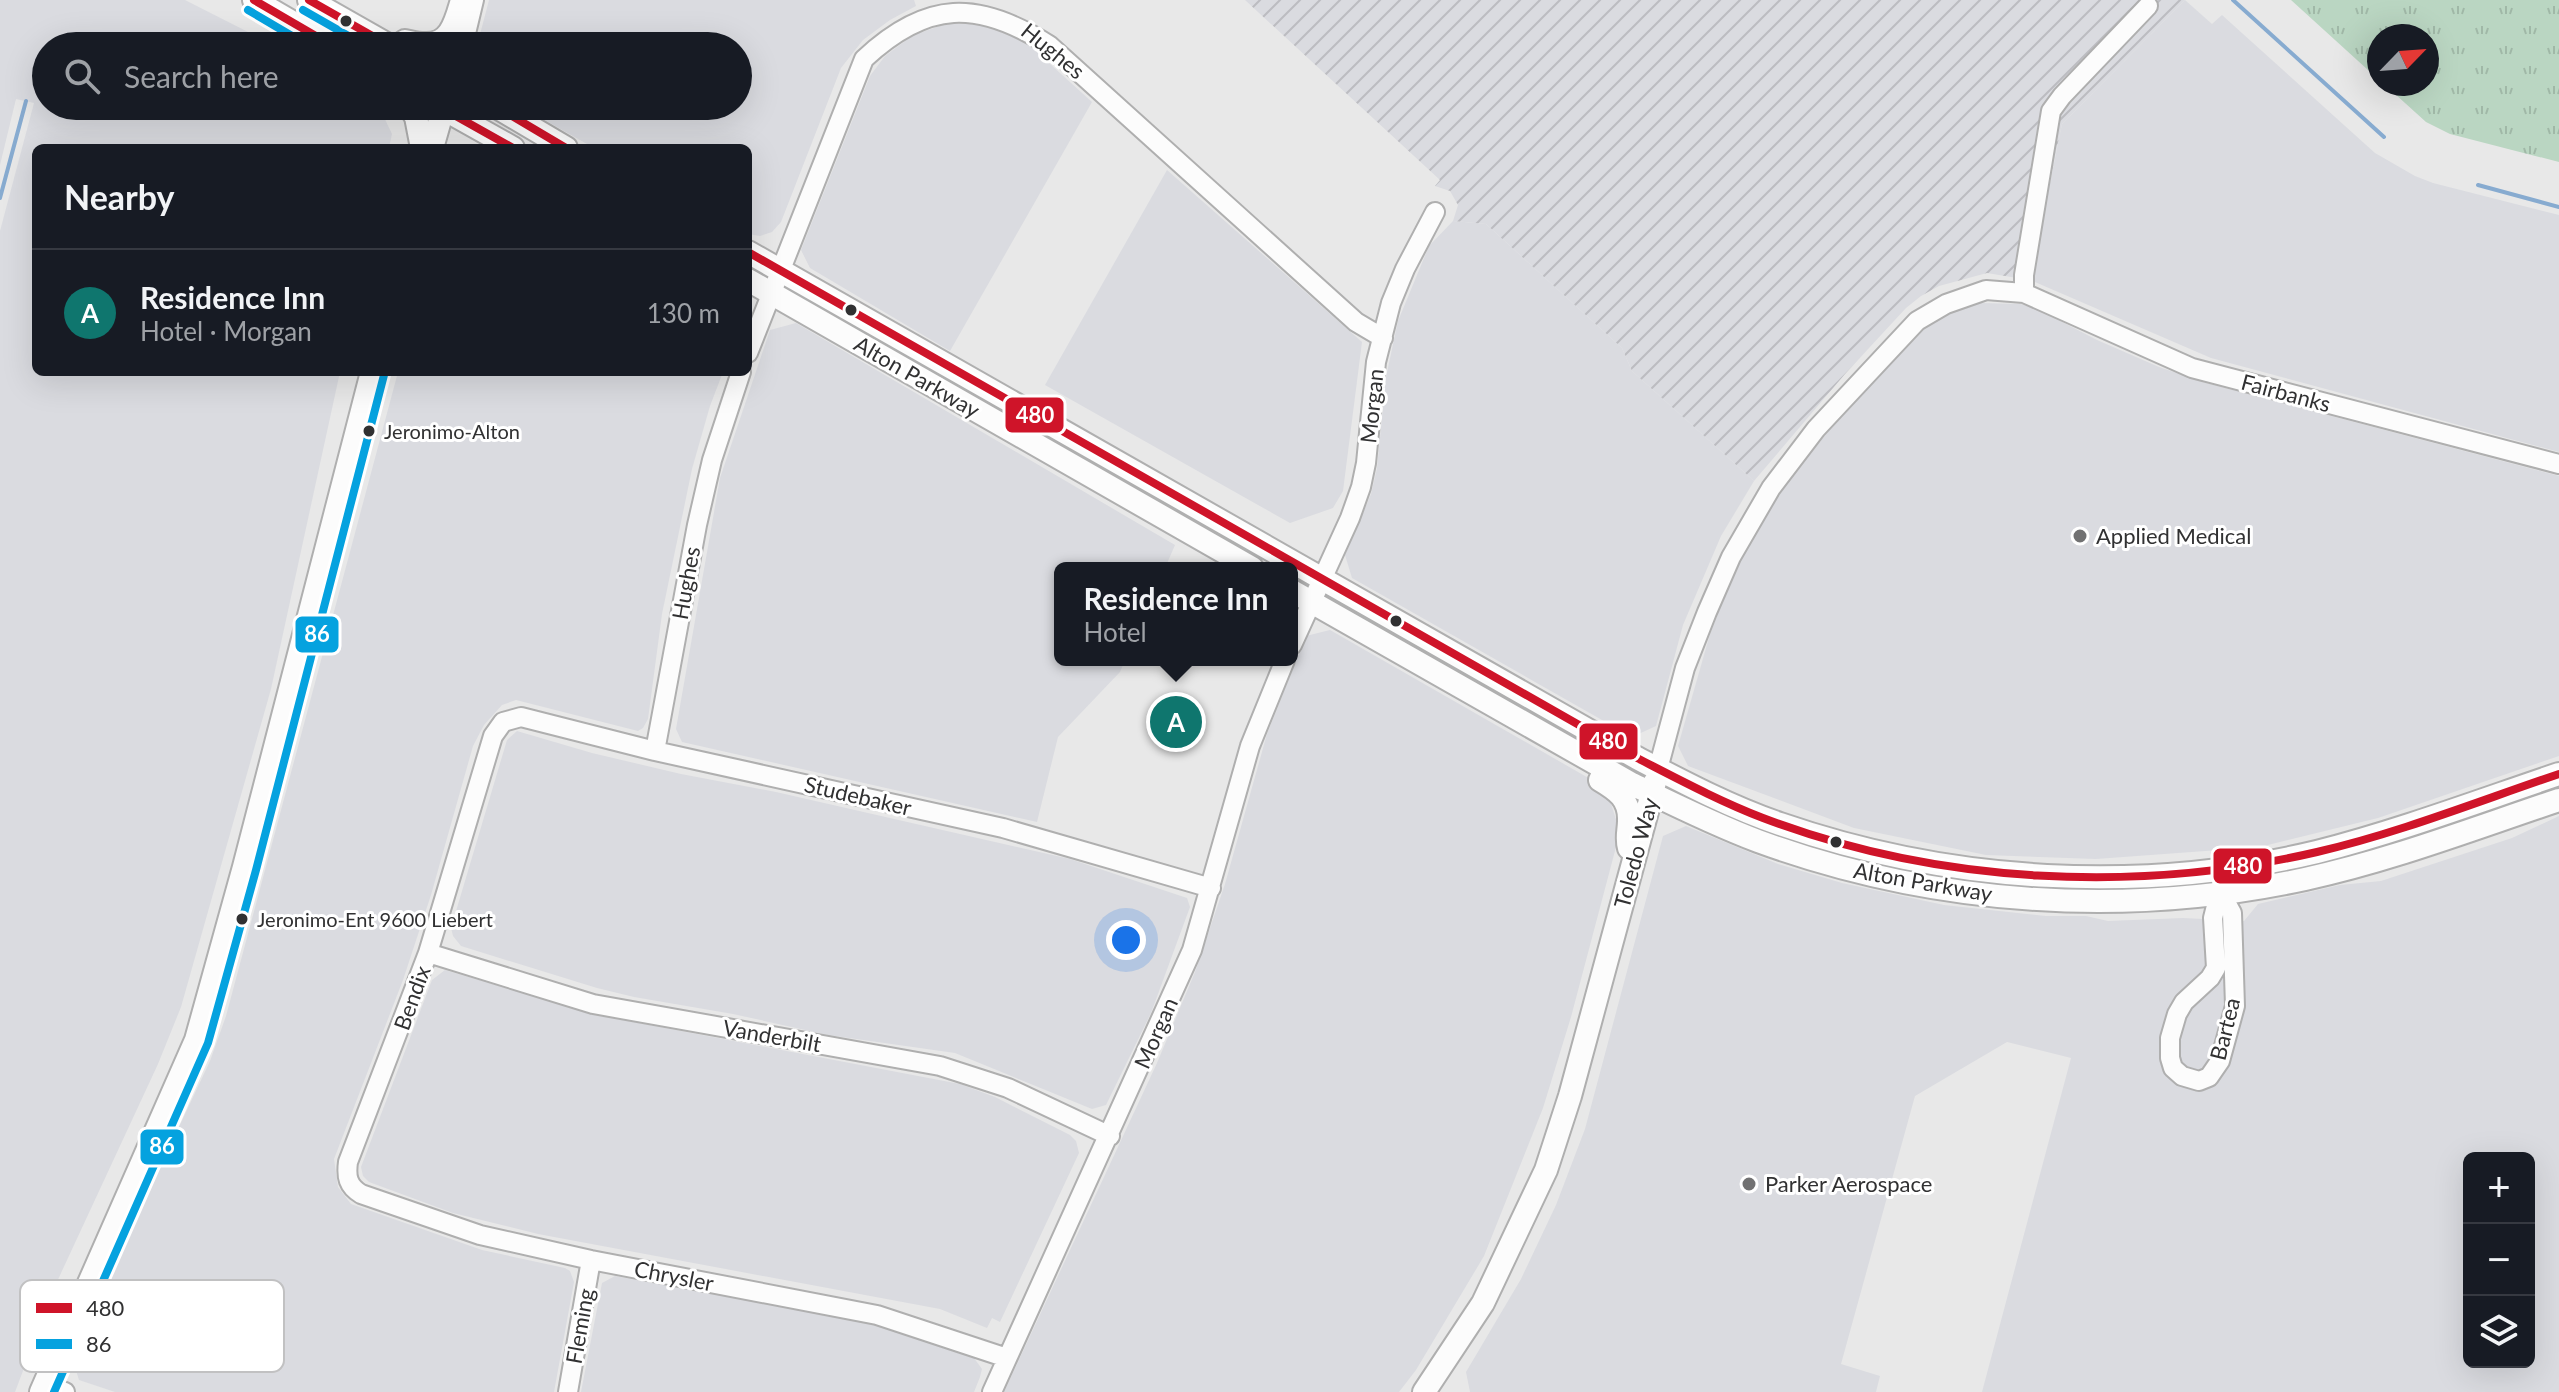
<!DOCTYPE html>
<meta charset="utf-8">
<style>
:root{--surface:#171b24;--page:#20242c;--text:#f1f3f6;--muted:#9ea1a6;--line:#363941;--accent:#0f766e}
body{margin:0;font-family:Lato,sans-serif;background:var(--page);color:var(--text)}
.controls{position:absolute;right:24px;bottom:24px;display:grid;overflow:hidden;border-radius:12px;box-shadow:0 8px 32px #0002}
.controls button{width:72px;height:72px;display:grid;place-items:center;padding:0;border:0;border-bottom:2px solid var(--line);background:var(--surface);color:var(--text);font:40px sans-serif}
.compass{position:absolute;left:2367px;top:24px;width:72px;height:72px;border-radius:50%;background:var(--surface);box-shadow:0 8px 32px #0002;rotate:65deg}
.you{position:absolute;left:1126px;top:940px;width:28px;height:28px;margin:-20px;border:6px solid #fff;border-radius:50%;background:#1a73e8;box-shadow:0 0 0 12px #1a73e833}
.badge{display:grid;place-items:center;width:52px;height:52px;border-radius:50%;background:var(--accent);color:#fff;font-size:26px;font-weight:700}
.pin{position:absolute;translate:-50% -50%;border:4px solid #fff;box-shadow:0 2px 8px #0006}
.popup{position:absolute;left:1054px;top:562px;width:244px;height:104px;box-sizing:border-box;display:grid;place-content:center;border-radius:12px;background:var(--surface);filter:drop-shadow(0 2px 6px #0005);font-size:26px;white-space:nowrap;color:var(--muted)}
.popup b{font-size:30px;color:var(--text)}
.popup::after{content:'';position:absolute;left:50%;top:100%;margin-left:-16px;border:16px solid transparent;border-top-color:var(--surface)}
.list{margin:0;padding:0;list-style:none}
h2{display:flex;justify-content:space-between;align-items:center;height:104px;margin:0;padding:0 32px;font-size:34px}
h2 small{font-size:26px;font-weight:400;color:var(--muted)}
.list li{display:grid;grid-template-columns:52px 1fr auto;gap:24px;align-items:center;box-sizing:border-box;height:128px;padding:0 32px;border-top:2px solid var(--line)}
.list b{display:block;font-size:30px;white-space:nowrap}
.list p{margin:0;font-size:26px;white-space:nowrap;color:var(--muted)}
.list em{font-size:26px;font-style:normal;color:var(--muted)}
.icon{flex:none;width:44px;height:44px;fill:none;stroke:currentColor;stroke-width:2;stroke-linecap:round;stroke-linejoin:round}
.map{position:relative;flex:none;width:2559px;height:1392px;overflow:hidden}
.search{position:absolute;background:var(--surface);box-shadow:0 8px 32px #0002;left:32px;top:32px;width:720px;height:88px;display:flex;align-items:center;gap:20px;box-sizing:border-box;padding:0 28px;border-radius:44px;color:var(--muted);font-size:30px}
.panel{position:absolute;background:var(--surface);box-shadow:0 8px 32px #0002;left:32px;top:144px;width:720px;height:232px;border-radius:12px}
.map>svg:first-child{display:block}
</style>
<div class="map">
<svg width="2559" height="1392" viewBox="0 0 2559 1392">
<defs>
<pattern id="industrial-furrows" width="10" height="10" patternUnits="userSpaceOnUse" patternTransform="scale(2)"><rect width="10" height="10" fill="#dadbe0"/><path d="M-1 1l2-2M0 10L10 0M9 11l2-2" fill="none" stroke="#bcbcc1"/></pattern>
<pattern id="grass-tufts" width="24" height="20" patternUnits="userSpaceOnUse" patternTransform="scale(2)"><rect width="24" height="20" fill="#bad6c2"/><path d="M3 7l-1-3M5 7V3M7 7l1-3M15 17l-1-3M17 17v-4M19 17l1-3" fill="none" stroke="#a0b8a7"/></pattern>
</defs>
<rect width="100%" height="100%" fill="#e8e8e8"/>
<path fill="#dadbe0" fill-rule="evenodd" d="M 0,0 L 185,0 L 276,46 L 46,46 L 46,106 L 371,106 L 382,113 L 392,134 L 389,148 L 36,148 L 36,372 L 340,372 L 271,689 L 181,1007 L 158,1064 L 55,1286 L 15,1392 L 0,1392 L 0,231 L 34,103 L 16,99 L 0,165 Z
M 489,0 L 914,0 L 916,6 L 890,20 L 863,40 L 841,68 L 781,222 L 772,232 L 760,236 L 748,234 L 748,148 L 594,148 L 520,106 L 738,106 L 738,46 L 477,46 Z
M 2185,0 L 2212,24 L 2222,15 L 2375,153 L 2415,176 L 2433,183 L 2559,215 L 2559,452 L 2211,358 L 2030,280 L 2062,124 Z
M 949,23 L 991,25 L 1012,33 L 1028,44 L 1092,102 L 950,351 L 810,268 L 801,250 L 870,76 L 885,56 L 913,35 Z
M 1167,170 L 1362,342 L 1343,491 L 1333,508 L 1290,523 L 1045,385 Z
M 1453,221 L 1486,224 L 1622,348 L 1632,371 L 1754,481 L 1721,536 L 1683,625 L 1656,726 L 1632,737 L 1352,578 L 1345,555 L 1371,494 L 1377,468 L 1386,377 L 1398,321 L 1429,246 Z
M 1981,303 L 2021,304 L 2041,311 L 2097,340 L 2159,367 L 2206,383 L 2559,476 L 2559,756 L 2378,818 L 2260,847 L 2096,859 L 1986,855 L 1854,828 L 1688,766 L 1678,746 L 1710,634 L 1730,583 L 1758,526 L 1792,476 L 1832,427 L 1925,328 L 1947,313 Z
M 796,323 L 1175,545 L 1165,568 L 1060,568 L 1060,660 L 1125,660 L 1120,672 L 1058,737 L 1037,822 L 682,742 L 676,729 L 720,478 L 770,330 Z
M 398,372 L 723,372 L 710,406 L 692,469 L 662,614 L 648,719 L 643,728 L 638,731 L 516,700 L 502,705 L 484,725 L 473,746 L 431,895 L 403,980 L 334,1159 L 338,1187 L 351,1204 L 482,1250 L 565,1268 L 570,1271 L 574,1282 L 554,1392 L 115,1392 L 79,1380 L 73,1361 L 104,1286 L 210,1061 L 226,1016 Z
M 1330,630 L 1606,788 L 1620,832 L 1571,1017 L 1543,1108 L 1484,1256 L 1416,1370 L 1399,1392 L 1004,1392 L 1157,1063 L 1195,972 L 1225,884 L 1267,734 L 1306,636 Z
M 517,731 L 592,753 L 681,774 L 776,792 L 1070,859 L 1187,898 L 1190,907 L 1151,1013 L 1106,1105 L 1092,1109 L 955,1053 L 828,1035 L 733,1014 L 634,997 L 597,988 L 461,946 L 453,936 L 451,928 L 507,740 Z
M 2559,816 L 2559,1392 L 1982,1392 L 2071,1058 L 2007,1042 L 1915,1096 L 1841,1364 L 1880,1376 L 1876,1392 L 1470,1392 L 1466,1372 L 1521,1279 L 1556,1205 L 1585,1129 L 1663,836 L 1686,826 L 1778,864 L 1842,883 L 1944,905 L 2046,916 L 2086,916 L 2108,921 L 2183,918 L 2244,921 L 2258,904 L 2340,885 L 2381,881 L 2512,838 ZM 2469,1158 L 2529,1158 L 2529,1362 L 2469,1362 Z
M 445,970 L 597,1015 L 960,1084 L 995,1097 L 1070,1135 L 1076,1141 L 1079,1153 L 1000,1322 L 992,1318 L 987,1328 L 940,1309 L 538,1234 L 453,1213 L 369,1182 L 363,1176 L 361,1167 L 432,980 Z
M 615,1276 L 883,1325 L 974,1358 L 982,1369 L 980,1377 L 974,1392 L 581,1392 L 602,1283 Z"/>
<path fill="url(#industrial-furrows)" d="M 1245,0 L 2185,0 L 2062,124 L 2029,280 L 1987,273 L 1939,286 L 1921,296 L 1906,308 L 1845,374 L 1754,481 L 1632,371 L 1622,348 L 1486,224 L 1453,221 L 1458,205 L 1450,191 L 1435,186 L 1440,180 Z"/>
<path fill="url(#grass-tufts)" d="M 2291,0 L 2559,0 L 2559,162 L 2450,134 L 2426,122 L 2384,84 L 2427,84 L 2427,36 L 2379,36 L 2379,80 Z"/>
<g fill="none" stroke-linecap="round" stroke-linejoin="round">
<path stroke="#87abd0" stroke-width="4" d="M 2233,0 L 2384,137
M 2478,185 L 2559,207
M 0,198 L 26,101"/>
<defs>
<path id="minor" d="M 463,46 L 474,0
M 2024,293 L 2024,275 L 2051,111 L 2062,96 L 2148,6
M 748,353 L 864,59 C 927,0 978,0 1049,45 L 1356,322 L 1383,338
M 1292,645 L 1350,518 L 1361,487 L 1366,463 L 1376,362 L 1391,303 L 1405,269 L 1435,212
M 655,751 L 697,525 L 712,460 L 741,372
M 1658,769 L 1685,668 L 1707,612 L 1731,557 L 1771,488 L 1816,429 L 1917,321 L 1946,304 L 1986,290 L 2024,293 L 2192,368 L 2559,464
M 2221,893 L 2232,913 L 2235,1006 L 2220,1061 L 2209,1077 L 2199,1081 L 2182,1076 L 2173,1068 L 2170,1058 L 2170,1038 L 2177,1014 L 2184,1002 L 2210,978 L 2216,968 L 2213,918 L 2222,882
M 428,953 L 593,1004 L 940,1066 L 1008,1088 L 1110,1136
M 1007,1358 L 877,1315 L 591,1260 L 480,1235 L 361,1194 C 348,1186 346,1177 348,1162 L 428,953 L 493,736 L 503,722 L 521,717 L 655,751 L 1003,828 L 1211,888
M 44,1385 L 65,1392
M 568,1392 L 591,1260
M 992,1392 L 1192,950 L 1250,746 L 1285,660"/>
<path id="major" d="M 254,0 L 333,46
M 309,0 L 390,46
M 398,46 L 405,41 C 411,42 417,44 424,44 C 451,46 456,20 462,0
M 409,106 L 416,117 L 422,148
M 438,106 L 513,148
M 495,106 L 566,148
M 432,148 L 444,106
M 748,252 L 1637,758 C 1683,782 1730,807 1780,824 C 1951,883 2141,894 2317,852 C 2399,831 2479,801 2559,774
M 748,280 L 1252,568
M 1292,591 L 1632,784 C 1673,804 1715,825 1758,841 C 1933,905 2124,918 2305,879 C 2392,860 2475,828 2559,800
M 1600,780 C 1617,790 1630,799 1629,821 C 1629,830 1626,838 1629,848
M 41,1392 L 196,1040 L 244,867 L 372,372
M 1424,1392 L 1483,1303 L 1546,1170 L 1570,1096 L 1655,782"/>
</defs>
<use href="#minor" stroke="#afafaf" stroke-width="22"/>
<use href="#major" stroke="#afafaf" stroke-width="26"/>
<use href="#minor" stroke="#fcfcfc" stroke-width="18"/>
<use href="#major" stroke="#fcfcfc" stroke-width="22"/>
<defs>
<path id="bus-1" d="M 254,0 L 333,46
M 309,0 L 390,46
M 438,106 L 513,148
M 495,106 L 566,148
M 748,252 L 1637,758 C 1678,779 1719,801 1763,818 C 1937,884 2136,894 2317,852 C 2399,833 2479,801 2559,774"/>
<path id="bus-2" d="M 248,10 L 309,46
M 303,10 L 366,46
M 54,1392 L 208,1043 L 256,870 L 384,375"/>
</defs>
<use href="#bus-1" stroke="#fff" stroke-width="14"/>
<use href="#bus-2" stroke="#fff" stroke-width="14"/>
<use href="#bus-1" stroke="#cf1429" stroke-width="8"/>
<use href="#bus-2" stroke="#05a2df" stroke-width="8"/>
</g>
<g fill="#313132" stroke="#fff" stroke-width="3">
<circle cx="346" cy="21" r="7"/>
<circle cx="851" cy="310" r="7"/>
<circle cx="369" cy="431" r="7"/>
<circle cx="1396" cy="621" r="7"/>
<circle cx="1836" cy="842" r="7"/>
<circle cx="242" cy="919" r="7"/>
</g>
<g fill="#717172" stroke="#fff" stroke-width="3">
<circle cx="2080" cy="536" r="8"/>
<circle cx="1749" cy="1184" r="8"/>
</g>
<g text-anchor="middle" stroke-width="6" stroke-linejoin="round" paint-order="stroke">
<g font-size="20" fill="#313132" stroke="#fff" text-anchor="start">
<text x="384" y="439">Jeronimo-Alton</text>
<text x="257" y="927">Jeronimo-Ent 9600 Liebert</text>
</g>
<g font-size="22" fill="#313132" stroke="#fff">
<text transform="translate(1053 51) rotate(39)" y="8">Hughes</text>
<text transform="translate(917 377) rotate(30)" y="8">Alton Parkway</text>
<text transform="translate(2286 393) rotate(15)" y="8">Fairbanks</text>
<text transform="translate(1372 406) rotate(-84)" y="8">Morgan</text>
<text transform="translate(686 583) rotate(-80)" y="8">Hughes</text>
<text transform="translate(858 796) rotate(13)" y="8">Studebaker</text>
<text transform="translate(1636 853) rotate(-75)" y="8">Toledo Way</text>
<text transform="translate(1923 882) rotate(10)" y="8">Alton Parkway</text>
<text transform="translate(412 998) rotate(-70)" y="8">Bendix</text>
<text transform="translate(2225 1029) rotate(-76)" y="8">Bartea</text>
<text transform="translate(1156 1033) rotate(-66)" y="8">Morgan</text>
<text transform="translate(772 1036) rotate(10)" y="8">Vanderbilt</text>
<text transform="translate(674 1276) rotate(11)" y="8">Chrysler</text>
<text transform="translate(580 1326) rotate(-80)" y="8">Fleming</text>
</g>
<g font-size="22" fill="#313132" stroke="#fff" text-anchor="start">
<text x="2096" y="544">Applied Medical</text>
<text x="1765" y="1192">Parker Aerospace</text>
</g>
</g>
<rect x="20" y="1280" width="264" height="92" rx="12" fill="#fff" stroke="#c1c1c2" stroke-width="2"/>
<rect x="36" y="1303" width="36" height="10" fill="#cf1429"/>
<rect x="36" y="1339" width="36" height="10" fill="#05a2df"/>
<g font-size="22" fill="#313132">
<text x="86" y="1316">480</text>
<text x="86" y="1352">86</text>
</g>
<g stroke="#fff" stroke-width="3">
<rect x="1004" y="396" width="61" height="38" rx="8" fill="#cf1429"/>
<rect x="294" y="615" width="46" height="39" rx="8" fill="#05a2df"/>
<rect x="1578" y="722" width="61" height="39" rx="8" fill="#cf1429"/>
<rect x="2212" y="847" width="61" height="38" rx="8" fill="#cf1429"/>
<rect x="139" y="1128" width="46" height="38" rx="8" fill="#05a2df"/>
</g>
<g font-size="22" text-anchor="middle" font-weight="bold" fill="#fff">
<text x="1035" y="423">480</text>
<text x="317" y="642">86</text>
<text x="1608" y="749">480</text>
<text x="2243" y="874">480</text>
<text x="162" y="1154">86</text>
</g>
</svg>
<div class="controls">
<button>+</button>
<button>−</button>
<button><svg class="icon" aria-label="layers" viewBox="0 0 24 24"><path d="M12 4l9 5-9 5-9-5zM3 14l9 5 9-5"/></svg></button>
</div>
<svg class="compass" viewBox="-18 -18 36 36"><path d="M0-13l5 13h-10z" fill="#e53935"/><path d="M0 13l5-13h-10z" fill="#9ea1a6"/></svg>
<div class="you"></div>
<div class="pin badge" style="left:1176px;top:722px">A</div>
<div class="popup"><b>Residence Inn</b>Hotel</div>
<div class="search"><svg class="icon" aria-label="search" viewBox="0 0 24 24"><circle cx="10" cy="10" r="6"/><path d="M15 15l6 6"/></svg>Search here</div>
<section class="panel">
<h2>Nearby<small></small></h2>
<ul class="list">
<li><span class="badge">A</span><div><b>Residence Inn</b><p>Hotel · Morgan</p></div><em>130 m</em></li>
</ul>
</section>
</div>
